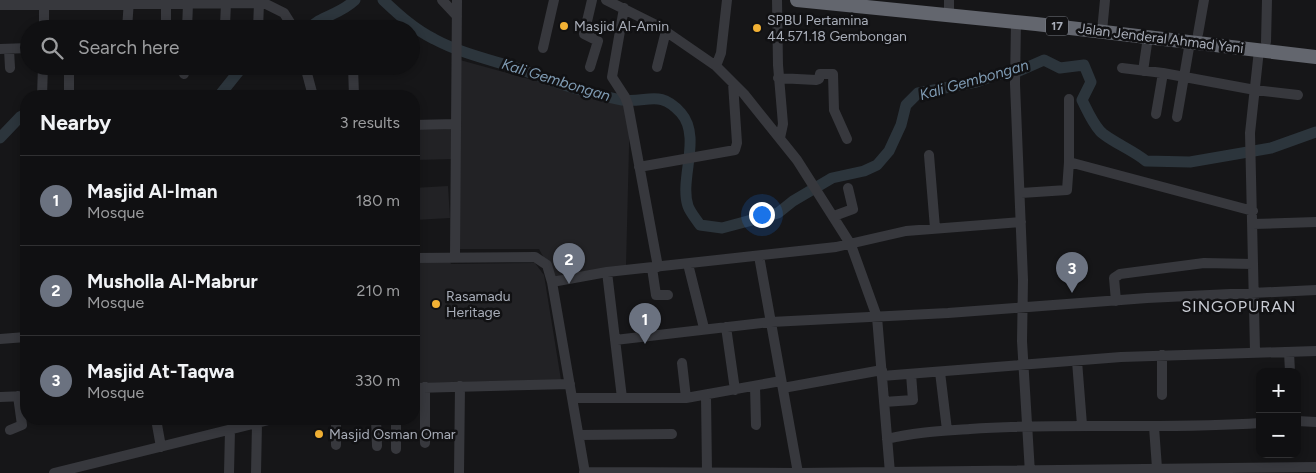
<!DOCTYPE html>
<meta charset="utf-8">
<style>
:root{--surface:#101012;--page:#1e1e20;--text:#f1f3f6;--muted:#9c9d9f;--line:#303032;--accent:#7c3aed}
body{margin:0;font-family:Figtree,sans-serif;background:var(--page);color:var(--text)}
.controls{position:absolute;right:15px;bottom:15px;display:grid;overflow:hidden;border-radius:10px;box-shadow:0 2px 8px #0003}
.controls button{width:45px;height:45px;display:grid;place-items:center;padding:0;border:0;border-bottom:1px solid var(--line);background:var(--surface);color:var(--text);font:25px sans-serif}
.you{position:absolute;left:761px;top:214px;width:18px;height:18px;margin:-12px;border:4px solid #fff;border-radius:50%;background:#1a73e8;box-shadow:0 0 0 8px #1a73e833}
.badge{display:grid;place-items:center;width:32px;height:32px;border-radius:50%;background:var(--accent);color:#fff;font-size:16px;font-weight:700}
.pin{position:absolute;translate:-50% -41px;filter:drop-shadow(0 1px 2px #0008)}
.pin::after{content:'';position:absolute;top:26px;width:18px;height:15px;background:inherit;clip-path:polygon(0 0,100% 0,50% 100%)}
.list{margin:0;padding:0;list-style:none}
h2{display:flex;justify-content:space-between;align-items:center;height:65px;margin:0;padding:0 20px;font-size:21px}
h2 small{font-size:16px;font-weight:400;color:var(--muted)}
.list li{display:grid;grid-template-columns:32px 1fr auto;gap:15px;align-items:center;box-sizing:border-box;height:90px;padding:0 20px;border-top:1px solid var(--line)}
.list b{display:block;font-size:19px;white-space:nowrap}
.list p{margin:0;font-size:16px;white-space:nowrap;color:var(--muted)}
.list em{font-size:16px;font-style:normal;color:var(--muted)}
.icon{flex:none;width:28px;height:28px;fill:none;stroke:currentColor;stroke-width:2;stroke-linecap:round;stroke-linejoin:round}
.map{position:relative;flex:none;width:1316px;height:473px;overflow:hidden}
.search{position:absolute;background:var(--surface);box-shadow:0 2px 8px #0003;left:20px;top:20px;width:400px;height:55px;display:flex;align-items:center;gap:12px;box-sizing:border-box;padding:0 18px;border-radius:28px;color:var(--muted);font-size:19px}
.panel{position:absolute;background:var(--surface);box-shadow:0 2px 8px #0003;left:20px;top:90px;width:400px;height:335px;border-radius:20px}
.map>svg:first-child{display:block}
</style>
<div class="map">
<svg width="1316" height="473" viewBox="0 0 1316 473">
<rect width="100%" height="100%" fill="#161618"/>
<path fill="#222225" d="M 460,60 L 630,107 L 626,266 L 554,277 L 539,249 L 456,249 Z
M 452,129 L 453,159 L 414,160 L 414,130 Z
M 448,186 L 450,218 L 414,220 L 414,188 Z
M 449,258 L 451,264 L 535,263 L 544,275 L 561,380 L 414,383 L 414,259 Z"/>
<g fill="none" stroke-linecap="round" stroke-linejoin="round">
<path stroke="#2c353c" stroke-width="11" d="M 383,0 C 399,15 414,29 434,39 C 458,52 487,59 513,67 C 535,74 558,84 581,90 C 595,94 608,98 622,100 C 648,103 660,89 681,113 C 702,137 679,179 688,206 C 690,212 696,219 700,225 L 722,228 L 778,213 L 793,201 L 832,178 L 864,171 L 877,165 L 889,151 L 901,125 L 906,105 L 918,93 L 976,82 L 996,75 L 1019,71 L 1044,60 L 1060,68 L 1084,65 L 1091,82 L 1082,100 C 1087,110 1092,122 1100,131 C 1108,140 1133,150 1146,161 L 1190,162 L 1271,148 L 1316,132
M 309,29 C 321,15 338,16 355,0
M 196,96 L 219,96 L 243,66
M 0,138 L 20,117 L 26,114"/>
<path stroke="#37383d" stroke-width="10" d="M 44,0 L 44,29
M 442,0 L 457,16
M 606,0 L 658,26 L 716,66 L 744,94 L 797,160 L 851,245 L 877,317 L 890,473
M 777,0 L 778,65 L 783,124 L 780,138
M 0,5 L 264,3 L 284,13 L 294,29
M 624,8 L 612,77 L 625,97 L 628,105 L 658,267
M 949,16 L 949,0
M 1016,22 L 1015,84 L 1023,280 L 1022,341 L 1030,473
M 225,25 L 226,4
M 127,29 L 129,0
M 166,29 L 166,5
M 187,29 L 188,4
M 258,29 L 259,3
M 1102,31 L 1105,0
M 1198,34 L 1204,0
M 1266,42 L 1267,0
M 543,48 L 554,0
M 0,49 L 29,48
M 9,49 L 10,68
M 69,66 L 69,96
M 305,66 L 313,96
M 353,66 L 354,96
M 716,66 L 721,53 L 727,0
M 590,67 L 598,41 L 584,34 L 592,0
M 657,67 L 666,31
M 1122,68 L 1163,73
M 1143,71 L 1148,37
M 184,74 L 185,66
M 778,78 L 816,80 L 819,79 L 820,74 L 833,74 L 834,110 L 847,139
M 42,96 L 43,66
M 1156,114 L 1163,73 L 1255,90 L 1298,95
M 1177,117 L 1190,42
M 414,125 L 456,124
M 929,155 L 935,228
M 1069,162 L 1069,99
M 639,167 L 735,150 L 737,143 L 733,83
M 1021,193 L 1067,190 L 1069,162 L 1253,211
M 834,216 L 853,209 L 848,188
M 1253,224 L 1316,222
M 759,256 L 798,473
M 455,257 L 457,0
M 414,258 L 535,257 L 547,265 L 552,282 L 585,473
M 688,264 L 704,328
M 652,268 L 656,295 L 668,295
M 607,272 L 622,398
M 552,282 L 607,272 L 836,247 L 906,231 L 1021,222
M 1116,301 L 1114,278 L 1120,274 L 1204,263 L 1253,264
M 726,327 L 735,390
M 0,339 L 26,337
M 615,340 L 771,322 L 948,313 L 1147,298 L 1316,290
M 1255,351 L 1250,133 L 1259,50
M 1289,352 L 1290,372
M 1077,361 L 1082,425
M 682,363 L 686,398
M 940,372 L 947,430
M 882,376 L 1121,357 L 1316,351
M 755,386 L 756,425
M 414,388 L 570,384
M 783,388 L 882,370
M 1162,395 L 1162,355
M 706,396 L 707,472
M 0,397 L 26,396
M 572,398 L 686,398 L 781,381
M 884,402 L 913,400 L 911,374
M 156,419 L 161,447
M 376,419 L 377,446
M 1297,421 L 1316,422
M 1154,427 L 1157,468
M 10,430 L 22,425 L 18,396
M 580,435 L 672,434
M 887,439 C 915,432 942,431 970,429 C 1067,422 1163,430 1260,423
M 425,443 L 425,387
M 336,445 L 336,419
M 396,449 L 396,419
M 584,472 L 798,473 L 1316,467
M 54,473 L 273,419
M 229,473 L 230,430
M 256,473 L 257,423
M 459,473 L 460,386"/>
<path stroke="#63666e" stroke-width="14" d="M 797,0 L 1036,24 L 1316,57"/>
</g>
<g fill="#f2b134" stroke="#111113" stroke-width="2">
<circle cx="564" cy="26" r="5"/>
<circle cx="757" cy="28" r="5"/>
<circle cx="436" cy="304" r="5"/>
<circle cx="319" cy="434" r="5"/>
</g>
<g text-anchor="middle" stroke-width="5" stroke-linejoin="round" paint-order="stroke">
<rect fill="#111113" stroke="#7b7e86" stroke-width="1" x="1046" y="16.5" width="22" height="19" rx="4"/>
<g font-size="12" font-weight="bold" fill="#a8adb8">
<text x="1057" y="30">17</text>
</g>
<g font-size="14" fill="#a8adb8" stroke="#111113" text-anchor="start">
<text x="767" y="25">SPBU Pertamina<tspan x="767" dy="16">44.571.18 Gembongan</tspan></text>
<text x="574" y="31">Masjid Al-Amin</text>
<text x="446" y="301">Rasamadu<tspan x="446" dy="16">Heritage</tspan></text>
<text x="329" y="439">Masjid Osman Omar</text>
</g>
<g font-size="14" fill="#a8adb8" stroke="#111113">
<text transform="translate(1161 38) rotate(7)" y="5">Jalan Jenderal Ahmad Yani</text>
</g>
<g font-size="15" font-style="italic" fill="#7f9bb3" stroke="#111113">
<text transform="translate(556 80) rotate(17)" y="5">Kali Gembongan</text>
<text transform="translate(974 80) rotate(-16)" y="5">Kali Gembongan</text>
</g>
<g font-size="16" letter-spacing="1" fill="#c9ccd4" stroke="#111113">
<text x="1239" y="312">SINGOPURAN</text>
</g>
</g>
</svg>
<div class="controls">
<button>+</button>
<button>−</button>
</div>
<div class="you"></div>
<div class="pin badge" style="left:645px;top:344px;background:#6b7280">1</div>
<div class="pin badge" style="left:569px;top:284px;background:#6b7280">2</div>
<div class="pin badge" style="left:1072px;top:293px;background:#6b7280">3</div>
<div class="search"><svg class="icon" aria-label="search" viewBox="0 0 24 24"><circle cx="10" cy="10" r="6"/><path d="M15 15l6 6"/></svg>Search here</div>
<section class="panel">
<h2>Nearby<small>3 results</small></h2>
<ul class="list">
<li><span class="badge" style="background:#6b7280">1</span><div><b>Masjid Al-Iman</b><p>Mosque</p></div><em>180 m</em></li>
<li><span class="badge" style="background:#6b7280">2</span><div><b>Musholla Al-Mabrur</b><p>Mosque</p></div><em>210 m</em></li>
<li><span class="badge" style="background:#6b7280">3</span><div><b>Masjid At-Taqwa</b><p>Mosque</p></div><em>330 m</em></li>
</ul>
</section>
</div>
